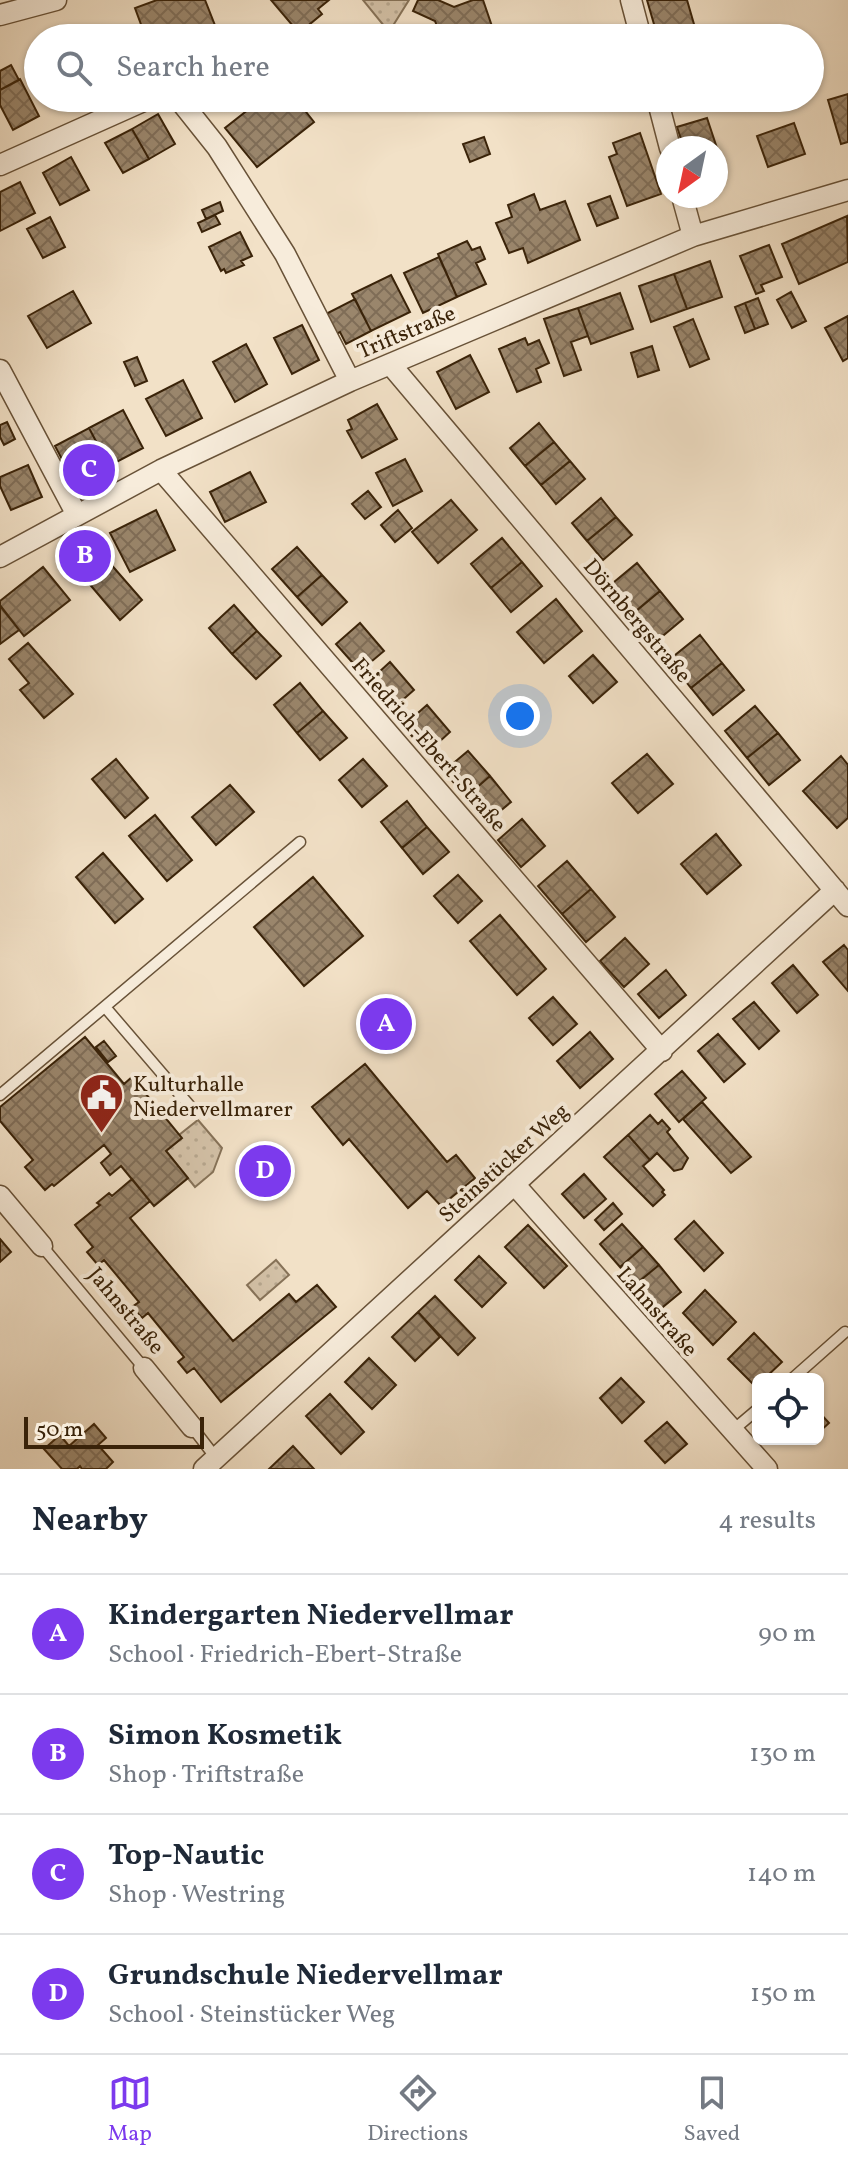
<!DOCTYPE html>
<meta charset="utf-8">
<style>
:root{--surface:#fff;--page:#f2f2f3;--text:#1f2937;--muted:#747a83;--line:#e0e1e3;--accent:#7c3aed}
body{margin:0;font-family:Vollkorn,serif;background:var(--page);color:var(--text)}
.controls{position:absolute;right:24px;bottom:24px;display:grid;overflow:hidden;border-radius:12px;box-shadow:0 2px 6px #0004}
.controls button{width:72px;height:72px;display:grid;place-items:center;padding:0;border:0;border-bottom:2px solid var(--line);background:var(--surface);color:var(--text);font:40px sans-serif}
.compass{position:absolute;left:656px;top:136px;width:72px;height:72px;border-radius:50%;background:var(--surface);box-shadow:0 2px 6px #0004;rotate:213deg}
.scale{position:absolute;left:24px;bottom:20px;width:180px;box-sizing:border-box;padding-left:8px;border:4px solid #3a2309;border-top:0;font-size:22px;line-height:28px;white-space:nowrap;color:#3a2309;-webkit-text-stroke:6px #f7ecdb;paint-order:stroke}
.you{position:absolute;left:520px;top:716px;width:28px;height:28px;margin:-20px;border:6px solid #fff;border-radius:50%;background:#1a73e8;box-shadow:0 0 0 12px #1a73e833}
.badge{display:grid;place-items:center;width:52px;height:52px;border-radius:50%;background:var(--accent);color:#fff;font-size:26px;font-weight:700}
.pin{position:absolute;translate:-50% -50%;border:4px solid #fff;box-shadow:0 2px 8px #0006}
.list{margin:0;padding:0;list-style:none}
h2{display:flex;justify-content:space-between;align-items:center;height:104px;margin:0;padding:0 32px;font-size:34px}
h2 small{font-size:26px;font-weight:400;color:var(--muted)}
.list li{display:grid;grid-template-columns:52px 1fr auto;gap:24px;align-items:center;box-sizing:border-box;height:120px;padding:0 32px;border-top:2px solid var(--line)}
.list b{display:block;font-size:30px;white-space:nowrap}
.list p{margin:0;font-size:26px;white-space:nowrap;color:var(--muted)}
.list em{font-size:26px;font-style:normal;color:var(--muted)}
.icon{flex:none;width:44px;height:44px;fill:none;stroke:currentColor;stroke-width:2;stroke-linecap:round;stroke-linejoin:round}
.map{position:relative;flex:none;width:848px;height:1469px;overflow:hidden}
.search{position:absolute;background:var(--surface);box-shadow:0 2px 6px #0004;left:24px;right:24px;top:24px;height:88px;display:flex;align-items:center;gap:20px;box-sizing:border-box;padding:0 28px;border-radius:44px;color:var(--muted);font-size:30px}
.sheet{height:584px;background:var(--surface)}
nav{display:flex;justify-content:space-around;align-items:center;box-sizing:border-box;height:112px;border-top:2px solid var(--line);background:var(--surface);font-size:22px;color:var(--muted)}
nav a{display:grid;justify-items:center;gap:4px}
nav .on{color:var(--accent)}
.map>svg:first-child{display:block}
</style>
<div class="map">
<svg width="848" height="1469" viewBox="0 0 848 1469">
<defs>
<pattern id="park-dots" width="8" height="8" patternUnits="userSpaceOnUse" patternTransform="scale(2)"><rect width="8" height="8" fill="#d3c1a7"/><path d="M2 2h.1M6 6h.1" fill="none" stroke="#b6a68e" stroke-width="1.8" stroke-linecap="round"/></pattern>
<pattern id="building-cross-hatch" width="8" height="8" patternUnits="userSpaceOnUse" patternTransform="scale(2)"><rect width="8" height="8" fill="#9a866c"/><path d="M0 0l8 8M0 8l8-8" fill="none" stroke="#7f6d57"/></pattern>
</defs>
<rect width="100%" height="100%" fill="#f2e1c7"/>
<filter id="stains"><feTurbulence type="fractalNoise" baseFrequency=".0025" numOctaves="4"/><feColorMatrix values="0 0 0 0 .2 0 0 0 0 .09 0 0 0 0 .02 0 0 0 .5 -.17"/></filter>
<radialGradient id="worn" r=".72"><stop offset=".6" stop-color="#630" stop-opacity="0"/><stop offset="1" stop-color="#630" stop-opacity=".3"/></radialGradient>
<path fill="url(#park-dots)" stroke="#867258" stroke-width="2" d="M 363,0 L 409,0 L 389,32 Z
M 198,1120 L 222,1148 L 213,1172 L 195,1187 L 166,1151 L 181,1138 L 179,1135 Z
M 276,1260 L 289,1275 L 260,1300 L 247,1285 Z"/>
<path fill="url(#building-cross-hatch)" stroke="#3a2309" stroke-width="2" d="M 157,0 L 205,0 L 216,28 L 188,38 L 146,38 L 135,8 Z
M 271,0 L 329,0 L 318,9 L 322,14 L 299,33 Z
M 418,0 L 438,0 L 454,7 L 473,0 L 483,0 L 496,38 L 442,38 L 435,21 L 413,11 Z
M 647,0 L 687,0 L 698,38 L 658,38 Z
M 242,29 L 250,38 L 231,38 Z
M 11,65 L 19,80 L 0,90 L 0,71 Z
M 20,79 L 39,116 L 13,130 L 0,105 L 0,90 Z
M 848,94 L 848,142 L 841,144 L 828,100 Z
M 216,98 L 241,98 L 226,110 Z
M 263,98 L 295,98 L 314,122 L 257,167 L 225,128 Z
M 158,114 L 175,144 L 149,159 L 132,129 Z
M 707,118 L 725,172 L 716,175 L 716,148 L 684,148 L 677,127 Z
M 794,123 L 805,154 L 768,167 L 757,136 Z
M 132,129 L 149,159 L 123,173 L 105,143 Z
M 640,133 L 661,194 L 627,206 L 609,157 L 617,154 L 613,143 Z
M 484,137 L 490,154 L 470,162 L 463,144 Z
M 71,157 L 89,190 L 60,205 L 43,173 Z
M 20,182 L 35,213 L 0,231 L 0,192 Z
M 534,194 L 540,210 L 565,201 L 580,240 L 528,263 L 523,248 L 509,253 L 496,223 L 512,217 L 508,205 Z
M 610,196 L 618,218 L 597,226 L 588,204 Z
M 220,202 L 223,211 L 206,219 L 202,210 Z
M 215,215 L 220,224 L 202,232 L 198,223 Z
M 847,216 L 848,262 L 799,284 L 782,244 Z
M 50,217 L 65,247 L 43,258 L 27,229 Z
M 240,232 L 252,256 L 241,261 L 244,265 L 226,273 L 224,269 L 221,271 L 209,247 Z
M 467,241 L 472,250 L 480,247 L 485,259 L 476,263 L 486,284 L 457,297 L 438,254 Z
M 769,245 L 782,277 L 761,285 L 764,291 L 756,294 L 740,256 Z
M 439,257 L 457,297 L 423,313 L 404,273 Z
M 710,261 L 722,297 L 687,309 L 674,274 Z
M 674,274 L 687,309 L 651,322 L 639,286 Z
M 391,275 L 410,312 L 371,331 L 352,294 Z
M 73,291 L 91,323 L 47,348 L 28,316 Z
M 791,292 L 806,321 L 792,328 L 777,300 Z
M 620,293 L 633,329 L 591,344 L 578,308 Z
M 758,298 L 768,324 L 755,329 L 745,303 Z
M 355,299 L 371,331 L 346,344 L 340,332 L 334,335 L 324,315 Z
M 745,303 L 755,329 L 745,333 L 735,307 Z
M 578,308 L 588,336 L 571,342 L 581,370 L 564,376 L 544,319 Z
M 848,316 L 848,358 L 843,361 L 825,328 Z
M 693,319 L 709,359 L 690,367 L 674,327 Z
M 302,325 L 319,360 L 292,374 L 274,338 Z
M 525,338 L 528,345 L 539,340 L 549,363 L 536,369 L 541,382 L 517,392 L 499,349 Z
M 246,344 L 267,384 L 235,402 L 213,362 Z
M 652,346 L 659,370 L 638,377 L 631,353 Z
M 470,355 L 489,392 L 456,409 L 437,372 Z
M 137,357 L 147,381 L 135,386 L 124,362 Z
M 183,380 L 202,418 L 166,436 L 146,399 Z
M 377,404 L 397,439 L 362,458 L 347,431 L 352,429 L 348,420 Z
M 123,410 L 143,448 L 109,466 L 89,428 Z
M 7,422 L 15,439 L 4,445 L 0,437 L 0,425 Z
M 539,423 L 554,442 L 525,466 L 510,448 Z
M 89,428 L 109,466 L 75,484 L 55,446 Z
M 554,442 L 570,461 L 541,485 L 525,466 Z
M 405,459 L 422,491 L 393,506 L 376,473 Z
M 570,461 L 585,479 L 556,504 L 541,485 Z
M 28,465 L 42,497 L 11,510 L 0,486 L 0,477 Z
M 250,472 L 266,502 L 225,522 L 210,492 Z
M 368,491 L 381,507 L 365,519 L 352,504 Z
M 601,498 L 616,517 L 587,541 L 572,523 Z
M 451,500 L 477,530 L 438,563 L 412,532 Z
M 156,510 L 175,550 L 130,572 L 110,533 Z
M 398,510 L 412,528 L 395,542 L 381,525 Z
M 616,517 L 632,535 L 603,560 L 587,541 Z
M 502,538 L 522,562 L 491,588 L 471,564 Z
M 99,542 L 108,561 L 73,577 L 64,559 Z
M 297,547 L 322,575 L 297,597 L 272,569 Z
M 108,561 L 142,600 L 120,620 L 81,574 Z
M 522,562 L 542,586 L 511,612 L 491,588 Z
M 637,563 L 660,591 L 630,616 L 607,588 Z
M 43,567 L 70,600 L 24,636 L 0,605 L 0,601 Z
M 322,575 L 347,602 L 322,625 L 297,597 Z
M 660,591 L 683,619 L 653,644 L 630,616 Z
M 556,599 L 582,631 L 544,663 L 517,632 Z
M 234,605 L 257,631 L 232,654 L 209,628 Z
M 0,606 L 19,630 L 0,644 Z
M 360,623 L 384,651 L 360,671 L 336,644 Z
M 257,631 L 281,656 L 256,679 L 232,654 Z
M 700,635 L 722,663 L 691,688 L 669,660 Z
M 28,643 L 73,694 L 44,718 L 20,690 L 29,683 L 9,659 Z
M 593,655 L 617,682 L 593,703 L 569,676 Z
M 390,662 L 414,690 L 390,711 L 366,684 Z
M 722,663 L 744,690 L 713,715 L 691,688 Z
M 300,683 L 323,711 L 297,733 L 274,705 Z
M 427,705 L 450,732 L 427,753 L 403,726 Z
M 755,706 L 778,733 L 747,758 L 725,731 Z
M 323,711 L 347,738 L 320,760 L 297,733 Z
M 778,733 L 800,760 L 769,785 L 747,758 Z
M 468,751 L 490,776 L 466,797 L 444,771 Z
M 647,754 L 673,784 L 638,813 L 612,783 Z
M 841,756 L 848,765 L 848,818 L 837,828 L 803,791 Z
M 116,759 L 148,798 L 125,818 L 92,779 Z
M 363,759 L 387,786 L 362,807 L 339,780 Z
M 490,776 L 511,802 L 487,822 L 466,797 Z
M 230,785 L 254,812 L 216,845 L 192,817 Z
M 407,801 L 427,827 L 402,848 L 381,822 Z
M 155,815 L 192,860 L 167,881 L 129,836 Z
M 522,819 L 545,846 L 521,867 L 498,840 Z
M 427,827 L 449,852 L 423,874 L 402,848 Z
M 716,834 L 741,865 L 707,894 L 681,864 Z
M 103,853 L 143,899 L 115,923 L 76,877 Z
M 567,861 L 591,889 L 562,914 L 538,886 Z
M 458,875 L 482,901 L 458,923 L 434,896 Z
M 313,877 L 363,936 L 304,986 L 254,927 Z
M 591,889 L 615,917 L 586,942 L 562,914 Z
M 500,915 L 546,969 L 517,995 L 470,941 Z
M 625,938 L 649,964 L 624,987 L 600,961 Z
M 844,945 L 848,950 L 848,991 L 823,962 Z
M 793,965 L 818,995 L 797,1013 L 772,983 Z
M 666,970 L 686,995 L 659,1018 L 638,994 Z
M 553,997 L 577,1024 L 553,1045 L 529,1018 Z
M 754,1002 L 779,1031 L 759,1049 L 733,1019 Z
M 590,1032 L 613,1059 L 580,1088 L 557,1061 Z
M 718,1034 L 745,1064 L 724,1082 L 698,1051 Z
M 85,1037 L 124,1084 L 132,1077 L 182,1138 L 166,1151 L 188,1178 L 154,1206 L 121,1166 L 110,1175 L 101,1163 L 111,1154 L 104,1145 L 54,1186 L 52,1184 L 45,1190 L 25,1167 L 33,1160 L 0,1121 L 0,1107 Z
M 104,1041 L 116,1056 L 108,1062 L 96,1047 Z
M 365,1064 L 447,1162 L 456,1155 L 475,1178 L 441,1206 L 427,1191 L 408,1208 L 349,1139 L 343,1145 L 312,1107 Z
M 682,1071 L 706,1098 L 679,1122 L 655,1094 Z
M 702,1102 L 751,1157 L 731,1173 L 683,1119 Z
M 650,1115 L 658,1124 L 662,1120 L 670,1129 L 667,1132 L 688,1158 L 682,1169 L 674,1171 L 657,1153 L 650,1160 L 628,1135 Z
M 628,1135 L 650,1160 L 643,1166 L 664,1190 L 662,1192 L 665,1195 L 653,1206 L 604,1157 Z
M 584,1174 L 606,1199 L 584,1218 L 562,1194 Z
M 132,1179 L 150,1201 L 130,1218 L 233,1341 L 289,1294 L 296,1302 L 317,1285 L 336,1307 L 221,1402 L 194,1368 L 187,1373 L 178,1362 L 184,1357 L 148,1313 L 142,1318 L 132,1307 L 139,1302 L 104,1260 L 98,1265 L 87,1252 L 93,1247 L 75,1225 L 100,1205 L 97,1203 L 109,1193 L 112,1196 Z
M 613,1203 L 622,1214 L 604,1230 L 595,1220 Z
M 694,1221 L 723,1253 L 704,1271 L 675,1239 Z
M 622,1224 L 643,1247 L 620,1267 L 600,1244 Z
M 528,1225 L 567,1266 L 544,1288 L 505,1247 Z
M 0,1239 L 11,1252 L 0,1262 Z
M 643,1247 L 659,1265 L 636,1284 L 620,1267 Z
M 479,1256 L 506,1283 L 482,1307 L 455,1280 Z
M 659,1265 L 681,1292 L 658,1311 L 636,1284 Z
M 705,1290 L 736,1322 L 713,1345 L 683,1313 Z
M 435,1296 L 475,1338 L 458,1355 L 418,1312 Z
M 418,1312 L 440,1337 L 415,1361 L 392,1337 Z
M 754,1333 L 782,1362 L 764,1379 L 758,1379 L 756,1387 L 728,1359 Z
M 369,1358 L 396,1385 L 372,1409 L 345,1382 Z
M 621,1378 L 644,1402 L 622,1423 L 600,1398 Z
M 330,1394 L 364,1432 L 341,1454 L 306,1416 Z
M 818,1411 L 829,1423 L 818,1433 Z
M 667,1422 L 687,1444 L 665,1463 L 645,1441 Z
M 94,1424 L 106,1438 L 98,1445 L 113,1462 L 106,1469 L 82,1469 L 80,1466 L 77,1469 L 62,1469 L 44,1449 L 60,1435 L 69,1446 Z
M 293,1446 L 314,1469 L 269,1469 Z"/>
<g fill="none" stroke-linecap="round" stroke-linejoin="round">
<defs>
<path id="lane" d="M 105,1007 L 189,1105
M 0,1095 L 300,842
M 42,1246 L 144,1368
M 792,1379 L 845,1332
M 192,1427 L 216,1458
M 732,1431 L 758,1409"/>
<path id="street" d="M 631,0 L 641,38
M 0,15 L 56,0
M 178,98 L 217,147 L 285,254 L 350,381
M 657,98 L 670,148
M 0,165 L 150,98
M 682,196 L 693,236
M 391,365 L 848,906
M 0,370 L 77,515
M 161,470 L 662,1051
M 0,557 L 161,470 L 350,381 L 693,236 L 848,190
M 514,1184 L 767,1469
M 0,1196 L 42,1246
M 144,1368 L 192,1427
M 204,1469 L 835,890"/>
</defs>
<use href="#lane" stroke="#685238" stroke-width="13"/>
<use href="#street" stroke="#685238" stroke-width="23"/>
<use href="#lane" stroke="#f7ecdb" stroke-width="10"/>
<use href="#street" stroke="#f7ecdb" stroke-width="20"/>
</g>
<defs>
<symbol id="civic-pin" viewBox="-11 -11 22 30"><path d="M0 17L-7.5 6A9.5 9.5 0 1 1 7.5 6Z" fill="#8f2418" stroke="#f7ecdb"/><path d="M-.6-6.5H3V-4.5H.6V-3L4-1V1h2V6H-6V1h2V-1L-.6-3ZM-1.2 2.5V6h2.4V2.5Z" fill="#fff"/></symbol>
</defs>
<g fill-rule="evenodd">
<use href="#civic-pin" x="76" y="1070" width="51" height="69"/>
</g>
<g text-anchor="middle" stroke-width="8" stroke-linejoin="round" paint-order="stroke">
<g font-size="22" fill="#3a2309" stroke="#f7ecdb">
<text transform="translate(406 331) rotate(-23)" y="8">Triftstraße</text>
<text transform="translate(638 620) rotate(50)" y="8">Dörnbergstraße</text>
<text transform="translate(430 744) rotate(49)" y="8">Friedrich-Ebert-Straße</text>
<text transform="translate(503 1162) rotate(-42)" y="8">Steinstücker Weg</text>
<text transform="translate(127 1310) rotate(50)" y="8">Jahnstraße</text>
<text transform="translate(658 1311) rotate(49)" y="8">Lahnstraße</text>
</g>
<g font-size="22" fill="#3a2309" stroke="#f7ecdb" text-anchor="start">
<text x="133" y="1091">Kulturhalle<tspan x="133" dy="25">Niedervellmarer</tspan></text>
</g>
</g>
<rect width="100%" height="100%" filter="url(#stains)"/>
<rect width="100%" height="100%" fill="url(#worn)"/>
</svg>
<div class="controls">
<button><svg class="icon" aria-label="locate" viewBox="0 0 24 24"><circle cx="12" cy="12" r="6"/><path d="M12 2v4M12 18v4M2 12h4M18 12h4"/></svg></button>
</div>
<svg class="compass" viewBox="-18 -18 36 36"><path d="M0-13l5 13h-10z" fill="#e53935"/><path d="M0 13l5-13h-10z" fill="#747a83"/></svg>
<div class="scale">50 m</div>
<div class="you"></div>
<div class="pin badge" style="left:386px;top:1024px">A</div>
<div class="pin badge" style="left:85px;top:556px">B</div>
<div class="pin badge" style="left:89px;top:470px">C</div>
<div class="pin badge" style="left:265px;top:1171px">D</div>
<div class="search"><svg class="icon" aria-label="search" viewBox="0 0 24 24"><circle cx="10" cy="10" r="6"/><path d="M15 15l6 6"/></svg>Search here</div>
</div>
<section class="sheet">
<h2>Nearby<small>4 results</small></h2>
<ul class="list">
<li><span class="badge">A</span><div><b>Kindergarten Niedervellmar</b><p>School · Friedrich-Ebert-Straße</p></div><em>90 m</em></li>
<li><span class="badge">B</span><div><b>Simon Kosmetik</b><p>Shop · Triftstraße</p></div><em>130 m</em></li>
<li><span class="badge">C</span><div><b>Top-Nautic</b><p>Shop · Westring</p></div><em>140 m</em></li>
<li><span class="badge">D</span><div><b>Grundschule Niedervellmar</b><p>School · Steinstücker Weg</p></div><em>150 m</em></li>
</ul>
</section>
<nav>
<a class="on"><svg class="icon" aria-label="map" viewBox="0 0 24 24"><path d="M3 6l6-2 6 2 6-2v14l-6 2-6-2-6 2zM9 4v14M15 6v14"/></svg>Map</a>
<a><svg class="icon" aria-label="directions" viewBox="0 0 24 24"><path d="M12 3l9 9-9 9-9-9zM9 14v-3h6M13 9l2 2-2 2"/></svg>Directions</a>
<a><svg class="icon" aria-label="saved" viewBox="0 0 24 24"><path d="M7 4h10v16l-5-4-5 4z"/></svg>Saved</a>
</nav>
